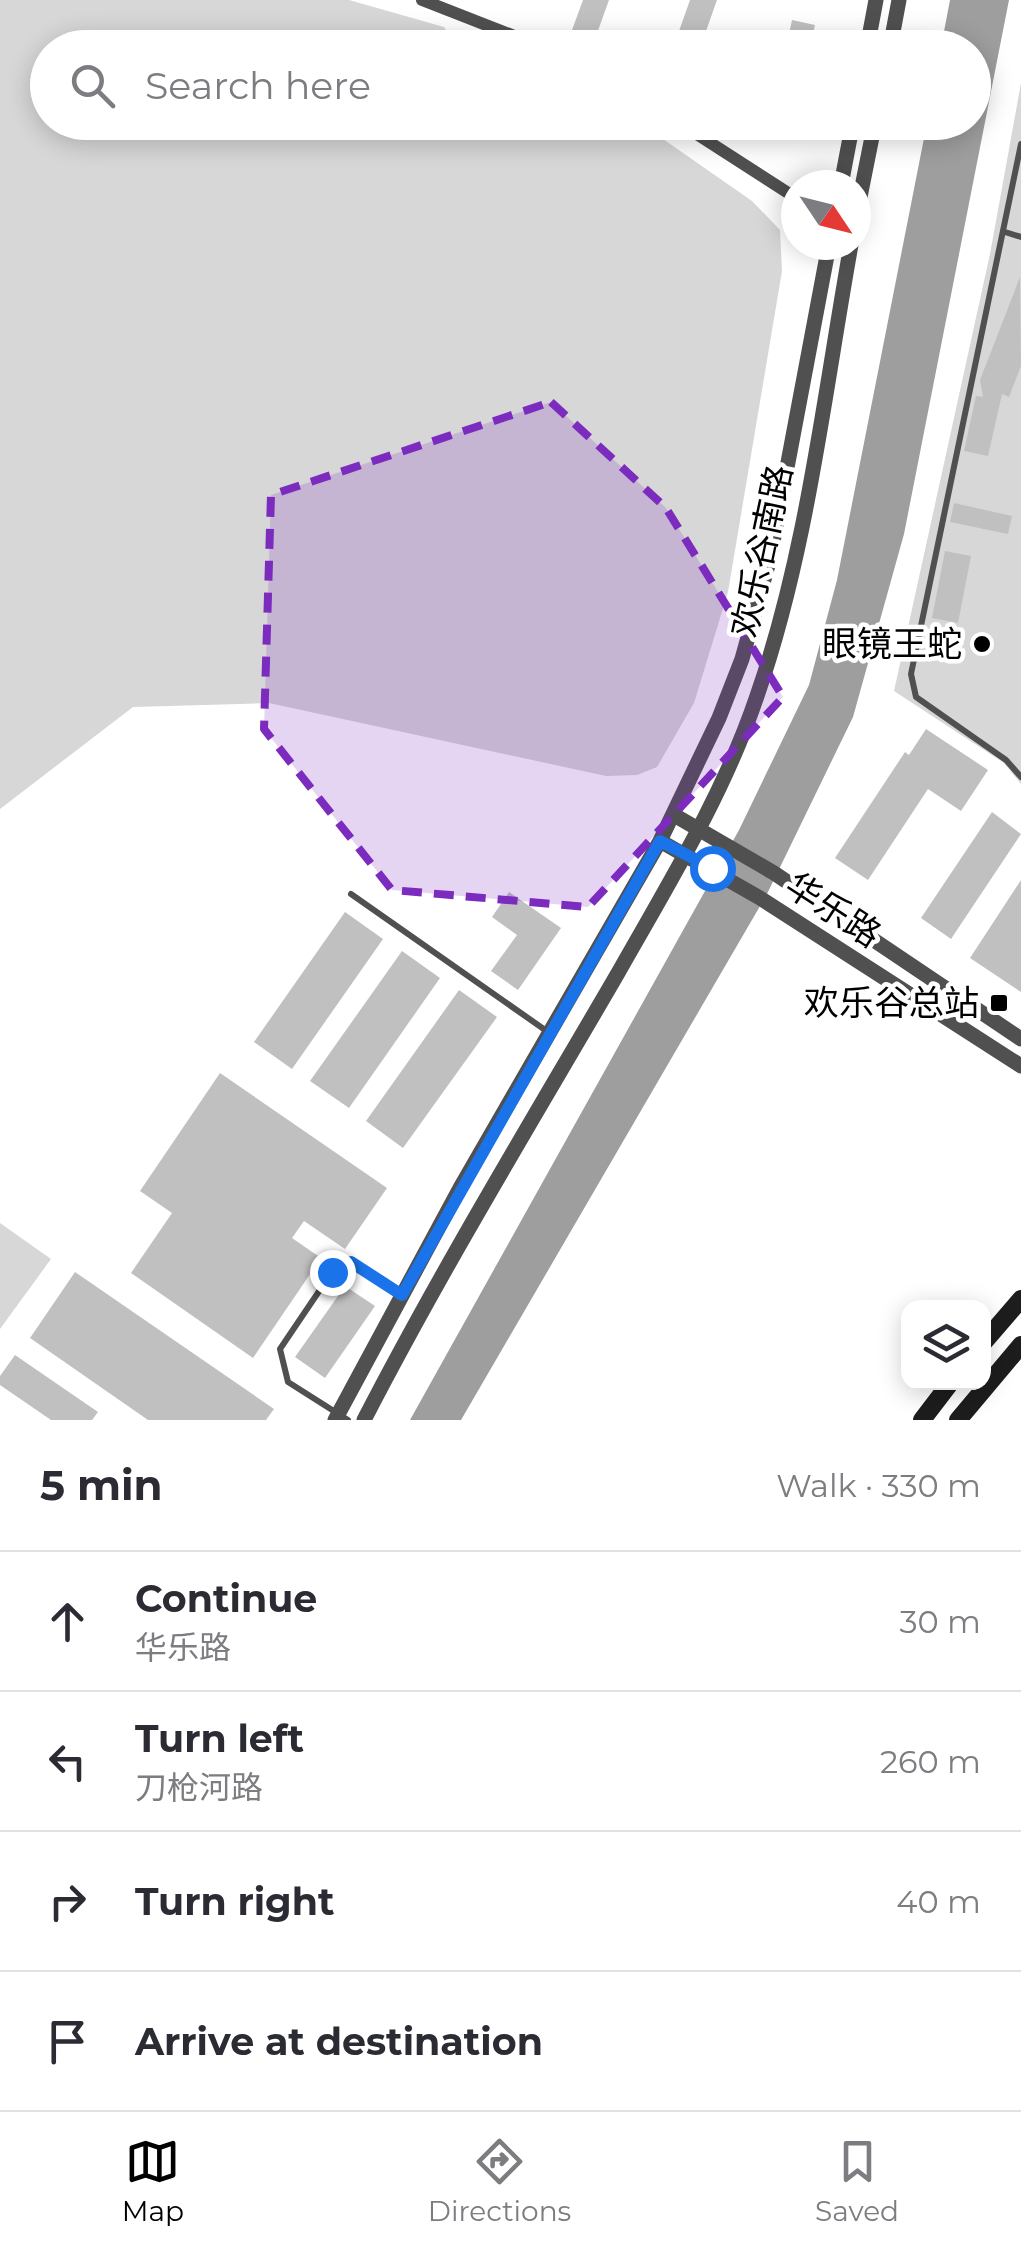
<!DOCTYPE html>
<meta charset="utf-8">
<style>
:root{--surface:#fff;--page:#f7f7f7;--text:#2b2b33;--muted:#7c7c81;--line:#e1e1e2;--accent:#000}
body{margin:0;font-family:Montserrat,"Noto Sans SC",sans-serif;background:var(--page);color:var(--text)}
.controls{position:absolute;right:30px;bottom:30px;display:grid;overflow:hidden;border-radius:20px;box-shadow:0 5px 25px #0003}
.controls button{width:90px;height:90px;display:grid;place-items:center;padding:0;border:0;border-bottom:2px solid var(--line);background:var(--surface);color:var(--text);font:50px sans-serif}
.compass{position:absolute;left:781px;top:170px;width:90px;height:90px;border-radius:50%;background:var(--surface);box-shadow:0 5px 25px #0003;rotate:125deg}
.stop{position:absolute;width:30px;height:30px;margin:-22px;border:8px solid #1a73e8;border-radius:50%;background:#fff}
.stop.end{background:#1a73e8;border-color:#fff;box-shadow:0 2px 10px #0008}
.list{margin:0;padding:0;list-style:none}
h2{display:flex;justify-content:space-between;align-items:center;height:130px;margin:0;padding:0 40px;font-size:42px}
h2 small{font-size:32px;font-weight:400;color:var(--muted)}
.list li{display:grid;grid-template-columns:65px 1fr auto;gap:30px;align-items:center;box-sizing:border-box;height:140px;padding:0 40px;border-top:2px solid var(--line)}
.list b{display:block;font-size:38px;white-space:nowrap}
.list p{margin:0;font-size:32px;white-space:nowrap;color:var(--muted)}
.list em{font-size:32px;font-style:normal;color:var(--muted)}
.icon{flex:none;width:55px;height:55px;fill:none;stroke:currentColor;stroke-width:2;stroke-linecap:round;stroke-linejoin:round}
.map{position:relative;flex:none;width:1021px;height:1420px;overflow:hidden}
.search{position:absolute;background:var(--surface);box-shadow:0 5px 25px #0003;left:30px;right:30px;top:30px;height:110px;display:flex;align-items:center;gap:25px;box-sizing:border-box;padding:0 35px;border-radius:55px;color:var(--muted);font-size:38px}
.sheet{height:690px;background:var(--surface)}
nav{display:flex;justify-content:space-around;align-items:center;box-sizing:border-box;height:140px;border-top:2px solid var(--line);background:var(--surface);font-size:28px;color:var(--muted)}
nav a{display:grid;justify-items:center;gap:5px}
nav .on{color:var(--accent)}
.map>svg:first-child{display:block}
</style>
<div class="map">
<svg width="1021" height="1420" viewBox="0 0 1021 1420">
<rect width="100%" height="100%" fill="#fff"/>
<path fill="#d7d7d7" d="M 0,0 L 349,0 L 444,27 L 458,47 L 48,48 L 48,122 L 640,123 L 752,201 L 780,230 L 782,271 L 728,592 L 694,703 L 657,767 L 637,775 L 606,776 L 269,703 L 133,707 L 0,809 Z
M 1021,83 L 1021,784 L 1004,763 L 894,691 L 990,254 Z
M 0,1223 L 51,1259 L 0,1329 Z"/>
<path fill="#9e9e9e" d="M 950,0 L 1009,0 L 904,534 L 853,717 L 767,894 L 461,1420 L 410,1420 L 739,830 L 809,685 L 837,580 L 927,123 L 974,122 L 974,48 L 941,47 Z"/>
<path fill="#c0c0c0" d="M 583,0 L 609,0 L 595,39 L 572,30 Z
M 690,0 L 717,0 L 700,48 L 673,48 Z
M 792,20 L 815,25 L 810,48 L 786,48 Z
M 770,122 L 794,122 L 790,140 L 767,136 Z
M 1020,277 L 1021,366 L 1009,397 L 1002,394 L 988,456 L 964,451 L 976,396 L 983,397 L 980,380 Z
M 954,503 L 1012,516 L 1008,534 L 950,522 Z
M 945,551 L 971,556 L 958,623 L 932,618 Z
M 926,729 L 988,770 L 961,811 L 928,789 L 868,880 L 835,858 L 905,752 L 909,755 Z
M 992,812 L 1021,834 L 951,939 L 921,918 Z
M 1021,880 L 1021,992 L 970,958 Z
M 509,892 L 561,928 L 518,990 L 491,971 L 517,935 L 492,917 Z
M 345,912 L 383,939 L 292,1069 L 254,1042 Z
M 402,951 L 440,978 L 349,1108 L 310,1081 Z
M 459,990 L 497,1017 L 403,1148 L 366,1121 Z
M 220,1073 L 387,1188 L 345,1249 L 304,1221 L 292,1238 L 321,1258 L 253,1358 L 131,1273 L 172,1213 L 140,1191 Z
M 75,1272 L 274,1409 L 266,1420 L 148,1420 L 30,1338 Z
M 345,1286 L 375,1306 L 325,1378 L 295,1357 Z
M 15,1355 L 98,1412 L 92,1420 L 51,1420 L 0,1385 L 0,1376 Z"/>
<g fill="none" stroke-linecap="round" stroke-linejoin="round">
<path stroke="#505050" stroke-width="6" d="M 1021,144 L 911,674 L 916,697 L 1006,760 L 1021,777
M 1005,232 L 1021,237
M 351,894 L 548,1032
M 348,1420 L 288,1382 L 280,1349 L 332,1272 L 351,1262 L 401,1294"/>
<path stroke="#505050" stroke-width="12" d="M 422,0 L 545,48
M 678,122 L 796,198"/>
<path stroke="#505050" stroke-width="15" d="M 867,48 L 876,0
M 890,48 L 899,0
M 841,185 L 853,122
M 856,217 L 875,122
M 674,815 L 774,873 L 1021,1039
M 660,841 L 760,898 L 1021,1066
M 335,1420 L 460,1188 L 660,841 L 719,718 L 742,659 L 770,558 L 829,245
M 364,1420 C 443,1267 532,1121 618,973 C 669,883 724,794 757,696 C 807,552 824,395 851,245"/>
<path stroke="#1d1d1d" stroke-width="18" d="M 984,1342 L 1021,1299
M 922,1420 L 951,1382
M 958,1420 L 1021,1345"/>
</g>
<g fill="none" stroke-linecap="round" stroke-linejoin="round">
<path stroke="#1a73e8" stroke-width="12" d="M 332,1272 L 351,1262 L 402,1295 L 660,841 L 712,868"/>
</g>
<path fill="#7b2cbf" fill-opacity="0.2" stroke="#7b2cbf" stroke-width="8" stroke-dasharray="20 12" stroke-linejoin="round" d="M 551,402 L 666,508 L 783,697 L 588,907 L 392,890 L 264,729 L 271,495 Z"/>
<g fill="#000" stroke="#fff" stroke-width="4">
<circle cx="982" cy="644" r="10"/>
<rect x="989" y="993" width="20" height="20" rx="5"/>
</g>
<g text-anchor="middle" stroke-width="9" stroke-linejoin="round" paint-order="stroke">
<g font-size="35" fill="#000" stroke="#fff">
<text transform="translate(762 551) rotate(-78)" y="12">欢乐谷南路</text>
<text transform="translate(833 910) rotate(33)" y="12">华乐路</text>
</g>
<g font-size="35" fill="#000" stroke="#fff" text-anchor="end">
<text x="962" y="656">眼镜王蛇</text>
<text x="979" y="1015">欢乐谷总站</text>
</g>
</g>
</svg>
<div class="controls">
<button><svg class="icon" aria-label="layers" viewBox="0 0 24 24"><path d="M12 4l9 5-9 5-9-5zM3 14l9 5 9-5"/></svg></button>
</div>
<svg class="compass" viewBox="-18 -18 36 36"><path d="M0-13l5 13h-10z" fill="#e53935"/><path d="M0 13l5-13h-10z" fill="#7c7c81"/></svg>
<div class="stop" style="left:712px;top:868px"></div>
<div class="stop end" style="left:332px;top:1272px"></div>
<div class="search"><svg class="icon" aria-label="search" viewBox="0 0 24 24"><circle cx="10" cy="10" r="6"/><path d="M15 15l6 6"/></svg>Search here</div>
</div>
<section class="sheet">
<h2>5 min<small>Walk · 330 m</small></h2>
<ul class="list">
<li><svg class="icon" aria-label="ahead" viewBox="0 0 24 24"><path d="M12 20V5M6 11l6-6 6 6"/></svg><div><b>Continue</b><p>华乐路</p></div><em>30 m</em></li>
<li><svg class="icon" aria-label="left" viewBox="0 0 24 24"><path d="M17 20v-9H6M10 6l-5 5 5 5"/></svg><div><b>Turn left</b><p>刀枪河路</p></div><em>260 m</em></li>
<li><svg class="icon" aria-label="right" viewBox="0 0 24 24"><path d="M7 20v-9h11M14 6l5 5-5 5"/></svg><div><b>Turn right</b></div><em>40 m</em></li>
<li><svg class="icon" aria-label="arrive" viewBox="0 0 24 24"><path d="M6 21V4h12l-3 4 3 4H6"/></svg><div><b>Arrive at destination</b></div></li>
</ul>
</section>
<nav>
<a class="on"><svg class="icon" aria-label="map" viewBox="0 0 24 24"><path d="M3 6l6-2 6 2 6-2v14l-6 2-6-2-6 2zM9 4v14M15 6v14"/></svg>Map</a>
<a><svg class="icon" aria-label="directions" viewBox="0 0 24 24"><path d="M12 3l9 9-9 9-9-9zM9 14v-3h6M13 9l2 2-2 2"/></svg>Directions</a>
<a><svg class="icon" aria-label="saved" viewBox="0 0 24 24"><path d="M7 4h10v16l-5-4-5 4z"/></svg>Saved</a>
</nav>
